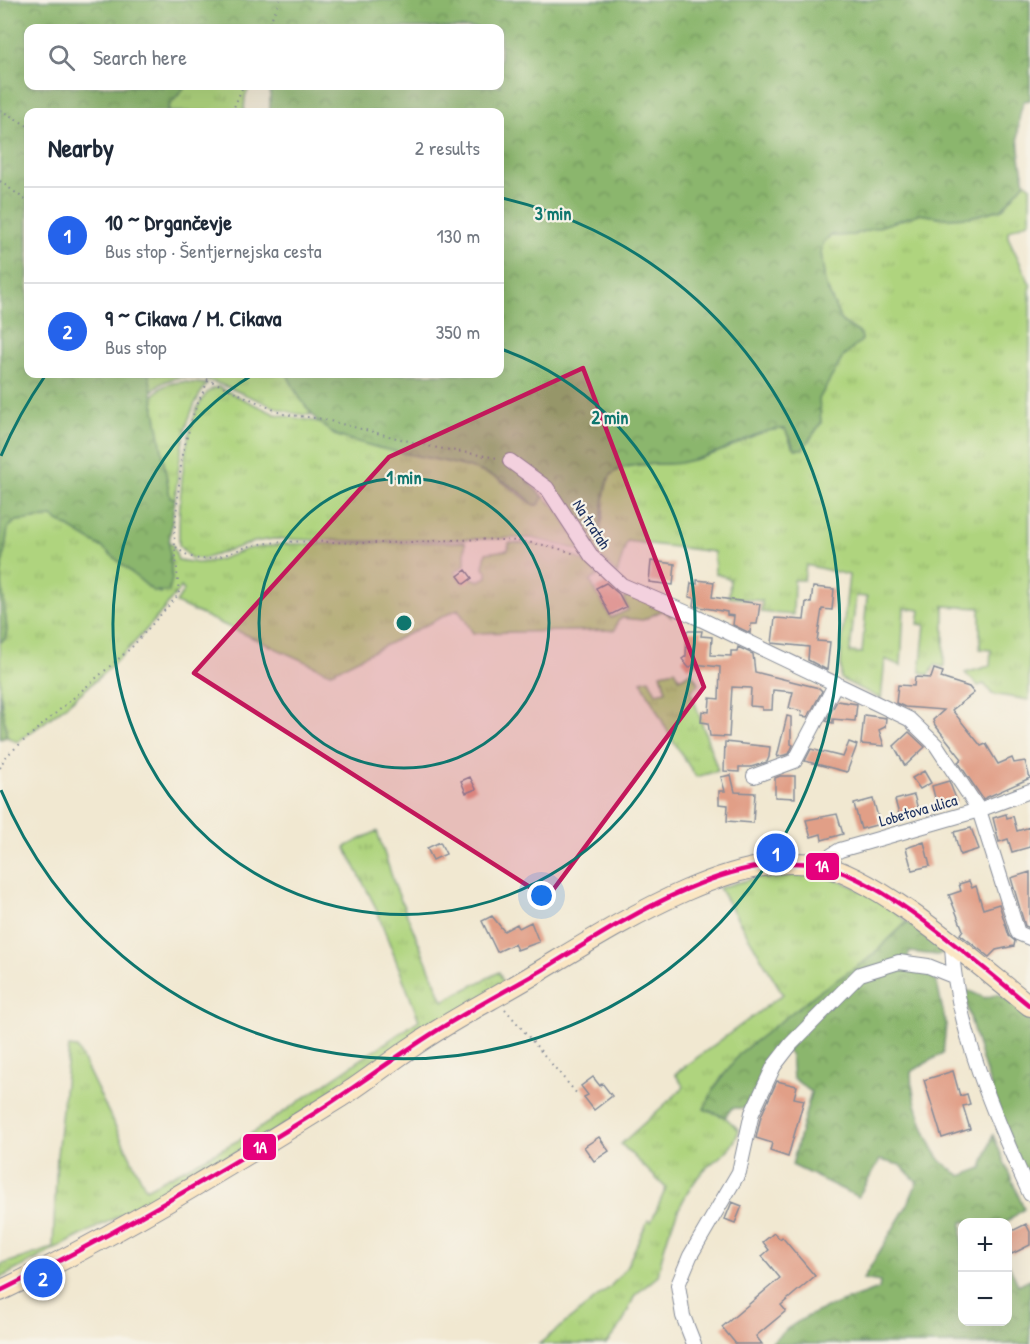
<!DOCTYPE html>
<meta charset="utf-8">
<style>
:root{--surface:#fff;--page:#f2f2f3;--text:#1f2937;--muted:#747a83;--line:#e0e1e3;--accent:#2563eb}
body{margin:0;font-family:"Patrick Hand",sans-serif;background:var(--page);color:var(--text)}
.controls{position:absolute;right:18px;bottom:18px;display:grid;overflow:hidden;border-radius:12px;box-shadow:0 6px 24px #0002}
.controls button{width:54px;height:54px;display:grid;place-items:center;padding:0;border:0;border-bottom:2px solid var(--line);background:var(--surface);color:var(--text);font:30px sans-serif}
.you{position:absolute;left:542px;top:896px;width:21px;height:21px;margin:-15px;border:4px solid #fff;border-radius:50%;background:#1a73e8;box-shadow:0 0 0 9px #1a73e833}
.badge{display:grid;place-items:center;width:39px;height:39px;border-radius:50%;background:var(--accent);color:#fff;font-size:20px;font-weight:700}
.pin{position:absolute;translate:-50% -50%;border:3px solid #fff;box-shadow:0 2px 6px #0006}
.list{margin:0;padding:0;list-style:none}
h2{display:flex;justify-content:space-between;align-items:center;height:78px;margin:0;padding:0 24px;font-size:26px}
h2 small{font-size:20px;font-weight:400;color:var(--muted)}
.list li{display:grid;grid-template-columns:39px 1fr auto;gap:18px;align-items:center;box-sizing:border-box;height:96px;padding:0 24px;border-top:2px solid var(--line)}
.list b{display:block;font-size:22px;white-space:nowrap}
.list p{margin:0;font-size:20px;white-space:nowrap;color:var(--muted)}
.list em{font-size:20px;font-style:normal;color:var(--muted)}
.icon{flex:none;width:33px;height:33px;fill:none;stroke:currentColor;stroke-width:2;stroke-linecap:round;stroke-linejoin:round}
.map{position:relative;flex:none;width:1030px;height:1344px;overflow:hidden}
.search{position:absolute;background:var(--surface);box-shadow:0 6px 24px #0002;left:24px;top:24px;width:480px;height:66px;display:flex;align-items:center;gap:15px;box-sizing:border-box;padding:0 21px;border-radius:12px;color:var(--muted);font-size:22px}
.panel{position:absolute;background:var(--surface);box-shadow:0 6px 24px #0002;left:24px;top:108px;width:480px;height:270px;border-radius:12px}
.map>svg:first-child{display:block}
</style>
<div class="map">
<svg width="1030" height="1344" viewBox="0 0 1030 1344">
<defs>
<pattern id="grass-tufts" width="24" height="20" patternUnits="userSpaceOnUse" patternTransform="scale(1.5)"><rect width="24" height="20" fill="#afd47e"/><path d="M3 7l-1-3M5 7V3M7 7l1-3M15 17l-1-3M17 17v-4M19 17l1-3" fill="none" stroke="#96b66f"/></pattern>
<pattern id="forest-crowns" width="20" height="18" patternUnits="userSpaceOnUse" patternTransform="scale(1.5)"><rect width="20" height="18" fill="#8bb66d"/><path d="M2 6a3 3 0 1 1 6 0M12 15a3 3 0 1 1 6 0" fill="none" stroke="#71945d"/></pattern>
</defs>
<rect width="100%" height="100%" fill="#f7f3e8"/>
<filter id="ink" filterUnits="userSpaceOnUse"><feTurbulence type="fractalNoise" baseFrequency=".0167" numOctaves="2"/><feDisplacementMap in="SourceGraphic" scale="12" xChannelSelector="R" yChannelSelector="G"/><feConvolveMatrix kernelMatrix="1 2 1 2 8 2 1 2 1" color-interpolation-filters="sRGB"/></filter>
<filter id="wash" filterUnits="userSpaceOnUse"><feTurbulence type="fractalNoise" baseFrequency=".008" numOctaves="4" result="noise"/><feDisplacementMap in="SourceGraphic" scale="24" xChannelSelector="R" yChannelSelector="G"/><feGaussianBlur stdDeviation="1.35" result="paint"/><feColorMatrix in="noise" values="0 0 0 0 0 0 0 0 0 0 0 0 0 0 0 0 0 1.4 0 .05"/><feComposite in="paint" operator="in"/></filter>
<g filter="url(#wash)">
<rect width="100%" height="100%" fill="#f1e8d1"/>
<path fill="url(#grass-tufts)" stroke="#65826e" stroke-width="1.5" fill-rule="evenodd" d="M 186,86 L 250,86 L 245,97 L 244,112 L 170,112 L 168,107 Z
M 1025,182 L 1030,186 L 1030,221 L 1008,231 L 1008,237 L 1030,284 L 1029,700 L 992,694 L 984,684 L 978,686 L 965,673 L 990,666 L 991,650 L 980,649 L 980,608 L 944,606 L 944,667 L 935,665 L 929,675 L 920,672 L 925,625 L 918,624 L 920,610 L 904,608 L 901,666 L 885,659 L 881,699 L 841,679 L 841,648 L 849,575 L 806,565 L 804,580 L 794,580 L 793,615 L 761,612 L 762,601 L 729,597 L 730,579 L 715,573 L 714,552 L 627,541 L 617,574 L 590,546 C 594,537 602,526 603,517 C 605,505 601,481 613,473 C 631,460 661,467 681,462 C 694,460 709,456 721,451 C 743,442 759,429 785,429 L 792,446 L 809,441 L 821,423 L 819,399 L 843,357 L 862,340 L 861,334 L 841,321 L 825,283 L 821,252 L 823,243 L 830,236 L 853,235 L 919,214 L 946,218 L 970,217 L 1002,209 ZM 856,596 L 867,597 L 862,653 L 850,652 Z
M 149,374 L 287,374 L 296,392 L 313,415 C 264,418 190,346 151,393 Z
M 183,382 L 207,384 C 182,416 180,459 175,498 L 170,498 L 152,398 C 160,385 169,383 183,382 Z
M 218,387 L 275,414 L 319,422 L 334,435 L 379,448 L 466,466 L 484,473 L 497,478 L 534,505 L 539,505 L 543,496 L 558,510 L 583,551 L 532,538 L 366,541 L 273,539 L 254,542 L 203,559 L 191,558 L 179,546 C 178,515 182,394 218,387 Z
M 52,517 L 103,548 L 153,591 L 161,593 L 169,544 L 172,543 L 178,560 L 198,563 L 218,560 L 247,549 L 283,544 L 465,542 L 465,565 L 455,572 L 463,583 L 469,577 L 479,581 L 487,577 L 487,571 L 483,567 L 486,553 L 508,550 L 509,543 C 540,543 579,549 598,576 L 590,581 L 611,618 L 628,610 L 624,599 L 635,593 L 670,609 L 671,617 L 663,610 L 643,620 L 622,618 L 617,622 L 615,630 L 473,633 L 458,609 L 330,673 L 176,603 L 184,590 L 181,587 C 137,647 78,700 17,742 L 7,737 L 0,693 L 0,642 L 5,639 L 7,630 L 1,575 L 8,528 L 16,521 Z
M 675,670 L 680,679 L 691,672 L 699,684 L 691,691 L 718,771 L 696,777 L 674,743 L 641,681 L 649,679 L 656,693 L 666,691 L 661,673 Z
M 377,831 L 395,886 L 443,1001 L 499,972 L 503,983 L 281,1127 L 189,1179 L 0,1278 L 0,1265 L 53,1248 L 57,1155 L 69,1047 L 77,1048 L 146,1189 L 254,1132 L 419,1020 L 375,906 L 345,847 Z
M 793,872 C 837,875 874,892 907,922 L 868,959 L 817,993 L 740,1053 L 715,1087 L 704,1109 L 725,1117 L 739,1130 C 730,1158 712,1157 698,1177 C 677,1205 664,1242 658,1276 L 635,1295 L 622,1324 L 606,1344 L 539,1344 L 610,1287 L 626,1268 L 648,1220 L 651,1222 L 666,1188 L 621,1144 L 684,1087 L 675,1074 L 783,994 L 719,888 L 769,874 Z"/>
<path fill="url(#forest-crowns)" stroke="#537266" stroke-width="1.5" d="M 0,0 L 1030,0 L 1030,100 L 1024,101 C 1014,124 1019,159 1025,182 L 1002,209 L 970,217 L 946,218 L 919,214 L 853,235 L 830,236 L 823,243 L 821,252 L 825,283 L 841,321 L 861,334 L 862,340 L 843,357 L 819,399 L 821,423 L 803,449 L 795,449 L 785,429 C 759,429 743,442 720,451 C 708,456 693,460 680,463 C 661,466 627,460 612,474 C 602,484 602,527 599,542 L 590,546 L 550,484 L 528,482 L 543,496 L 539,505 L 534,505 C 492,459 420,461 365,444 C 355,441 343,439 334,434 C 313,422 297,395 287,374 L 500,374 L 500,112 L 270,112 L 270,86 L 500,86 L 500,28 L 28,28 L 28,86 L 186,86 L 168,107 L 170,112 L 28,112 L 28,374 L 149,374 L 170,497 L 175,498 L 169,544 L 172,579 L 169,592 L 153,591 L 103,548 L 52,517 L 16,521 L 8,528 L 1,575 L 7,630 L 5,639 L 0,642 Z
M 0,693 L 7,737 L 0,739 Z
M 907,922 L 943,945 L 944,952 L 937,955 L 909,952 L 906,964 L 934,970 L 946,1025 L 943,1053 L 911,1072 C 911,1095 925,1139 939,1158 C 943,1165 955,1171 961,1176 L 982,1168 L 993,1135 L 1024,1209 L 1006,1222 L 962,1222 L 962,1322 L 1008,1322 L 1008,1262 L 1018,1285 L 1030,1279 L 1030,1344 L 770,1344 C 797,1314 842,1302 879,1289 L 880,1282 L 863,1279 L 908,1204 L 917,1182 L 900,1165 L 880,1160 L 858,1197 L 792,1165 L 811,1092 L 793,1078 L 791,1055 L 782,1047 L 770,1060 L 749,1108 L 732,1108 L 725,1117 L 704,1109 L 715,1087 L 740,1053 L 817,993 L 868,959 Z
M 969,991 L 985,998 L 998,994 L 1011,1000 L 1030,1014 L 1030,1187 C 1003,1123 979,1060 964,992 Z"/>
<g id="blocks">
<path fill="#e19f87" d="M 651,561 L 675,564 L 673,585 L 649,582 Z
M 466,570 L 472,578 L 464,584 L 458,576 Z
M 697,580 L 714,582 L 712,597 L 760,604 L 757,624 L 751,624 L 750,633 L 733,625 L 734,616 L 727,615 L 727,612 L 694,606 L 695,598 L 689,597 L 691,583 L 697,584 Z
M 606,583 L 619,594 L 626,607 L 610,615 L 596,588 Z
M 813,587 L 834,589 L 832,610 L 822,609 L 817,641 L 830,642 L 827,670 L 808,660 L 809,647 L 772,643 L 775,618 L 804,620 L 806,602 L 811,603 Z
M 687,631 L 702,631 L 701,636 L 712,637 L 711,655 L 731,656 L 731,651 L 737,651 L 738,647 L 753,654 L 755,672 L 819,688 L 822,691 L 808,717 L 801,716 L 802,711 L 789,708 L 793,692 L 773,690 L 772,710 L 762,710 L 762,707 L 750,706 L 751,688 L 732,687 L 729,737 L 710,736 L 708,723 L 701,722 L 702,711 L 709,712 L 710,698 L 719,699 L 720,667 L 694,664 L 689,668 L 682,659 L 686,656 Z
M 934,669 L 943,672 L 941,678 L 969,687 L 974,693 L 952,710 L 981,746 L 986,744 L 998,764 L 1012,758 L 1014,763 L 1025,761 L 1030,778 L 983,799 L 958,762 L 962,759 L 935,725 L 933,720 L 944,710 L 905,707 L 896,703 L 898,685 L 914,686 L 915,677 L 931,678 Z
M 837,701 L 857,704 L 855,721 L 833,719 L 833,723 L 826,721 Z
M 864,715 L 886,718 L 885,727 L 879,730 L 884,746 L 861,744 Z
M 787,716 L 791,717 L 791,744 L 793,745 L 789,754 L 777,757 Z
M 909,732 L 925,747 L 905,766 L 894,746 Z
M 725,742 L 770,747 L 769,757 L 767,762 L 751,767 L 739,767 L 739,772 L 724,771 Z
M 849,742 L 857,745 L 847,772 L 805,761 L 811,749 L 843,757 Z
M 924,771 L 931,783 L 920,789 L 912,778 Z
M 731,775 L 735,792 L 755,793 L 753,823 L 727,821 L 728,805 L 719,804 L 719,791 L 725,791 L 721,777 Z
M 780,776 L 795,776 L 795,798 L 775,797 L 775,778 Z
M 470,777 L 476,789 L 466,793 L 461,781 Z
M 949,781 L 957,801 L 938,810 L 932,786 Z
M 914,795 L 919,813 L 900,818 L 895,800 Z
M 873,799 L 880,824 L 861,829 L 854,804 Z
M 837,814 L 843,834 L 822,840 L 821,834 L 811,837 L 806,820 Z
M 1006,814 L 1007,818 L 1013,816 L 1017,831 L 1030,827 L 1030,847 L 1012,852 L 1008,839 L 999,842 L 993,818 Z
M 971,828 L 979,849 L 960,855 L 954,832 Z
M 440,842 L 446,854 L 433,860 L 427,848 Z
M 924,842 L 930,866 L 912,870 L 906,848 Z
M 1030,872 L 1030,928 L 1025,926 L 1011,878 Z
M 969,881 L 972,888 L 976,886 L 983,909 L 999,904 L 1009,936 L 1015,941 L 1014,946 L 996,950 L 989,957 L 960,934 L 963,930 L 949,895 L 961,891 L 959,884 Z
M 492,916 L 504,931 L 517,924 L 519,928 L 531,922 L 539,942 L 517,950 L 514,944 L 497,952 L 482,921 Z
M 953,1071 L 960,1096 L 967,1094 L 970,1104 L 963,1106 L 970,1129 L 942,1138 L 924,1080 Z
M 593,1077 L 600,1086 L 602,1083 L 612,1096 L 594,1110 L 584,1097 L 588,1095 L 581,1086 Z
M 777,1081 L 797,1086 L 794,1098 L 804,1100 L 788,1157 L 770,1151 L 772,1143 L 756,1138 L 761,1116 Z
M 599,1137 L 609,1151 L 594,1161 L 584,1147 Z
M 732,1202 L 742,1206 L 735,1223 L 725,1219 Z
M 1026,1224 L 1030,1232 L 1030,1245 L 1012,1254 L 1008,1244 L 1008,1233 Z
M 774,1233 L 780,1239 L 782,1237 L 815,1276 L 781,1305 L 786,1311 L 756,1336 L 762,1344 L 736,1344 L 722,1327 L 780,1278 L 762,1256 L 769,1250 L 763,1242 Z"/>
</g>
</g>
<g filter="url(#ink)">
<use href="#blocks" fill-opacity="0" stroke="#868c98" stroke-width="1.5"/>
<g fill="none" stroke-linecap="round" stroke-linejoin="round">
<defs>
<path id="street" d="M 510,461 L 547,488 L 592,557 L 622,585 L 692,615 L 909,719 L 936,745 L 979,810 L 1018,933 L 1030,938
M 754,776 L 795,761 L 836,683
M 816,865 L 840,850 L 979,810 L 1030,791
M 952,945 C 954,1024 997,1122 1030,1194
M 694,1344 L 683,1316 L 678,1285 L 690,1256 L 739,1172 L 752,1113 L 774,1066 L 791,1044 L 860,974 L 899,962 L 928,966 L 953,976"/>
<path id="secondary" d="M 0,1291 C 120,1234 234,1163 347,1093 C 370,1078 392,1060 415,1045 C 451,1020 491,1000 528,978 C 603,934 728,849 818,865 C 878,876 979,966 1030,1006"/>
</defs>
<use href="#street" stroke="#868c98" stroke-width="16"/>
<use href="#secondary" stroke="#868c98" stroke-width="22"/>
<path stroke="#868c98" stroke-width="2" stroke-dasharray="1.5 4.5" stroke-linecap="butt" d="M 267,28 L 280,0
M 0,110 L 28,126
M 232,112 L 243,86
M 0,181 L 28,202
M 196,374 L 283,414 L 322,419 L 432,447 L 497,458
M 176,547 C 206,574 228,548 261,544 C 298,539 337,543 375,543 C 442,543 511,530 575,554
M 0,768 L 5,757 L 131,648 L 179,594 L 174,535 L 182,455 L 194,412 L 211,374
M 505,1009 L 578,1095"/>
<use href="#street" stroke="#fff" stroke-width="14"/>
<use href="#secondary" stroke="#fbe6c3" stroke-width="20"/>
<defs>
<path id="bus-1" d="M 0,1291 C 106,1239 207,1180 307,1118 C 349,1092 388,1062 430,1035 C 467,1011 506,991 544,969 C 618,924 727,850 818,865 C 881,876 979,965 1030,1006"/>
</defs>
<use href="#bus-1" stroke="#f7f3e8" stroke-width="9"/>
<use href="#bus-1" stroke="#e5007d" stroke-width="4.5"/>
</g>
</g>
<path fill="#c2185b" fill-opacity="0.2" stroke="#c2185b" stroke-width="4.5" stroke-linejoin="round" d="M 583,368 L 704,687 L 547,898 L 194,673 L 389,457 Z"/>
<g fill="none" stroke="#0f766e" stroke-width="3">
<circle cx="404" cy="623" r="145"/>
<path d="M501 349A291 291 0 1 1 254 374"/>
<path d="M1 456A436 436 0 0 1 45 376M502 198A436 436 0 1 1 1 790"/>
</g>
<g text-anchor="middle" stroke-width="4.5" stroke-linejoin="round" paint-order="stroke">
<g font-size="16" fill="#1b2f5e" stroke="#f7f3e8">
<text transform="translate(592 524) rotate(57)" y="6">Na tratah</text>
<text transform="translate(918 810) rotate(-16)" y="6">Lobetova ulica</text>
</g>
</g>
<circle cx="404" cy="623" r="9" fill="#0f766e" stroke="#f7f3e8" stroke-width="3"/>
<g font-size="18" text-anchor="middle" font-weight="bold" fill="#0f766e" stroke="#f7f3e8" stroke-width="4.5" stroke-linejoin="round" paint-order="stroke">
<text x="553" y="220">3 min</text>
<text x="610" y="424">2 min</text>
<text x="404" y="484">1 min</text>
</g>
<g stroke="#f7f3e8" stroke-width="2">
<rect x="805" y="852" width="35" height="29" rx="6" fill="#e5007d"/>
<rect x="242" y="1133" width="35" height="28" rx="6" fill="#e5007d"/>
</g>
<g font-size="16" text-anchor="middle" font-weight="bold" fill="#fff">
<text x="822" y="872">1A</text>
<text x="260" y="1153">1A</text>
</g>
</svg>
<div class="controls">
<button>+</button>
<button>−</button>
</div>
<div class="you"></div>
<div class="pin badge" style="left:776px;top:853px">1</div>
<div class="pin badge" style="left:43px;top:1278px">2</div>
<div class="search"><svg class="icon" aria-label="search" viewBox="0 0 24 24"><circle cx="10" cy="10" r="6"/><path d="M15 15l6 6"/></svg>Search here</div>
<section class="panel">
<h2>Nearby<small>2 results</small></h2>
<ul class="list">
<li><span class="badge">1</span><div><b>10 ~ Drgančevje</b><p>Bus stop · Šentjernejska cesta</p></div><em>130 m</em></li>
<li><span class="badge">2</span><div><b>9 ~ Cikava / M. Cikava</b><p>Bus stop</p></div><em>350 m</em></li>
</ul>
</section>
</div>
